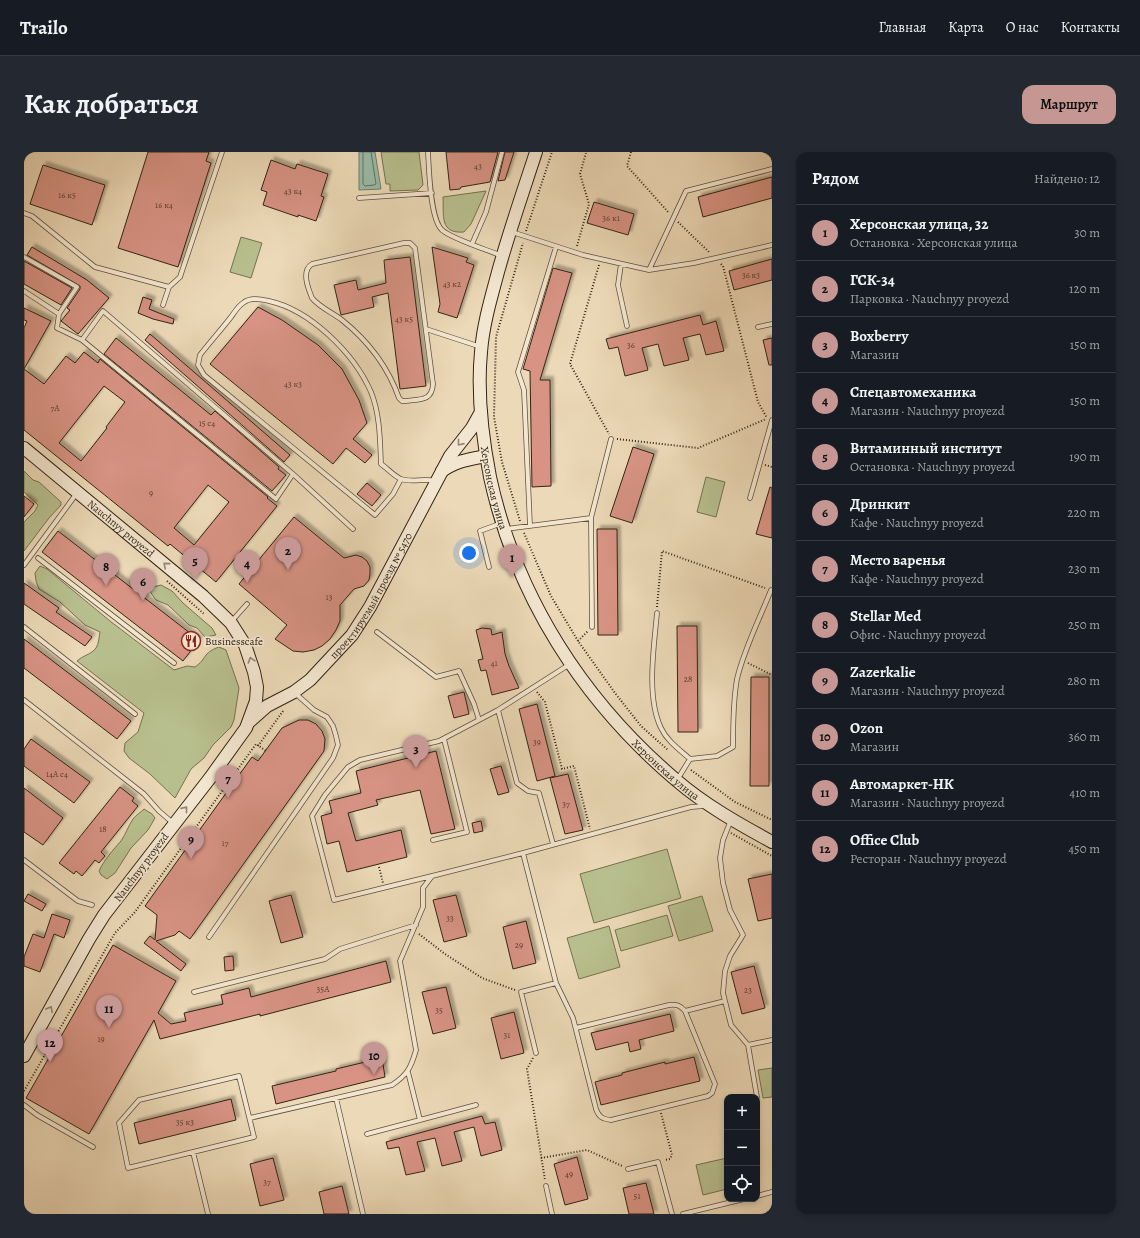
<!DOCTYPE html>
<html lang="ru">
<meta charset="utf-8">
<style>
:root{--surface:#171b24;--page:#242831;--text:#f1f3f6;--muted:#9ea1a6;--line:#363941;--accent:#c59692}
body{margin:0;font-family:Alegreya,serif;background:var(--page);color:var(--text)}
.controls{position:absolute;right:12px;bottom:12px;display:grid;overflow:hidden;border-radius:8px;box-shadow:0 2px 6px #0003}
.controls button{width:36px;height:36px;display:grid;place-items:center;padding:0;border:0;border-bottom:1px solid var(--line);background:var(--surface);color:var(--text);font:20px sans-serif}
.you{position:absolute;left:445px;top:401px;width:14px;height:14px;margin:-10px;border:3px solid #fff;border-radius:50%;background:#1a73e8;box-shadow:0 0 0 6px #1a73e833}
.badge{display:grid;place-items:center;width:26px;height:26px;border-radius:50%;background:var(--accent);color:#111;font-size:13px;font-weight:700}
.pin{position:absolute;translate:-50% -33px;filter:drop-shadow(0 1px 2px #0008)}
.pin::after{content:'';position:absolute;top:21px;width:14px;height:12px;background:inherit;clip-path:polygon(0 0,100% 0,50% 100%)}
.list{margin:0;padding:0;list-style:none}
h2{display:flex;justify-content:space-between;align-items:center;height:52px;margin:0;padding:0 16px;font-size:17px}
h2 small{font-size:13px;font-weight:400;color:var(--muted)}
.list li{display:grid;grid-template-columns:26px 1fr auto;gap:12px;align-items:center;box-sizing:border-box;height:56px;padding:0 16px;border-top:1px solid var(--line)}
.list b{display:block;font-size:15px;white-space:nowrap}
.list p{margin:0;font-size:13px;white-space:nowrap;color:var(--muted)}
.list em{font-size:13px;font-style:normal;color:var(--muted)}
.icon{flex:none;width:22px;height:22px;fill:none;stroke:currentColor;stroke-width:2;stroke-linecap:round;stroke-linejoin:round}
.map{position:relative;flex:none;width:748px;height:1062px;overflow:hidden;border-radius:12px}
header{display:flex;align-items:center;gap:24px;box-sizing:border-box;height:56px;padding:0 20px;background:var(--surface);border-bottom:1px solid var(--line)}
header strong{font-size:19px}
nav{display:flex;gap:22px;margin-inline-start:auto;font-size:14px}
.intro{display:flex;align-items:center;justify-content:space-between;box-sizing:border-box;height:96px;padding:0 24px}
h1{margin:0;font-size:28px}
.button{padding:10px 18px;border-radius:12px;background:var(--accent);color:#111;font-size:14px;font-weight:700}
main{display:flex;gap:24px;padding:0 24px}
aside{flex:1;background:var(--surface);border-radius:12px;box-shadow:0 2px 6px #0003}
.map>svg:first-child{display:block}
</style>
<header>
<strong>Trailo</strong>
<nav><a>Главная</a><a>Карта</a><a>О нас</a><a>Контакты</a></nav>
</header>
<div class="intro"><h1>Как добраться</h1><a class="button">Маршрут</a></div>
<main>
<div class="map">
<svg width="748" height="1062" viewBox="0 0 748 1062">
<defs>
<filter id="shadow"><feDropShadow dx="3.5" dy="-3.5" stdDeviation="1" flood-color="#0004"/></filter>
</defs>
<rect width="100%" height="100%" fill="#ecd9b7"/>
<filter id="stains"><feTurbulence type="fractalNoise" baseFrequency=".005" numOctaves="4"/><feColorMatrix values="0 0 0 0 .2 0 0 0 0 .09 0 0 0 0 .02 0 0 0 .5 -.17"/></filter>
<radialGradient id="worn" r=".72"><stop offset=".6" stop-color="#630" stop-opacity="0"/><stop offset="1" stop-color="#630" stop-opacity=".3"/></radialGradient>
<path fill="#b8bf8e" stroke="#757250" d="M 357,0 L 395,0 L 399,33 L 394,38 L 366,39 L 366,32 L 362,32 Z
M 462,39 L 447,72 L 440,80 C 415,82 420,63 419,45 Z
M 217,85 L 238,91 L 227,126 L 206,120 Z
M 0,319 L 9,328 L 15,330 L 37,350 L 37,353 L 25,366 L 0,399 L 0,370 L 11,359 L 14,353 L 0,340 Z
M 682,325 L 701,330 L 692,365 L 673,360 Z
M 16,414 L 23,417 L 86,469 L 150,518 L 163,514 L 171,515 C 183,507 178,501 195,495 L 202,498 L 215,536 L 210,568 L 207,575 L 189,593 L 180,606 L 167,617 L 151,646 L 126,622 L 105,606 L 100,599 L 101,591 L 114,580 L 120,561 L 53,509 C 58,504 68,502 72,496 C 75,492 75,484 76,480 L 61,473 L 36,450 L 15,437 L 12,429 L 11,421 Z
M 137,433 L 148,439 L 159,451 L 188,476 L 192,483 L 181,485 L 173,476 L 165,473 L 144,453 L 132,448 L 127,441 L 126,437 L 129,435 Z
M 120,657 L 128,662 L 131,666 L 124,678 L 107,696 L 91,721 L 83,727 L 77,723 L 75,719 C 80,708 89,698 97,689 C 102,682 104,674 109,667 C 112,663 117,660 120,657 Z
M 643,697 L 657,746 L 570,771 L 556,722 Z
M 678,744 L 689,779 L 655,789 L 644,754 Z
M 643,763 L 649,784 L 597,799 L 591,778 Z
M 585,774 L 596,815 L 555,827 L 543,786 Z
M 748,916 L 748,945 L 739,946 L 734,918 Z
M 703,1006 L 703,1037 L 679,1043 L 672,1013 Z"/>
<path fill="#9abba9" stroke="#707f6d" d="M 335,0 L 351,0 L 357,37 L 335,38 Z"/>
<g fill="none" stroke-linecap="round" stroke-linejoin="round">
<path stroke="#66705e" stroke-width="1" d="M 339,0 L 339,32 L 341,34 L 350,33 L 352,32 L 347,0"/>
</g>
<path fill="#d89384" stroke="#322413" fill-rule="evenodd" filter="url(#shadow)" d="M 124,0 L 185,0 L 182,9 L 187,11 L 154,115 L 94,96 Z
M 422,0 L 474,0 L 466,30 L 437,35 L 436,37 L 426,38 Z
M 481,0 L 490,0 L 481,28 L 474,29 Z
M 247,8 L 271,17 L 273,12 L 304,22 L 297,44 L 300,45 L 292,69 L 274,63 L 274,65 L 239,53 L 243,40 L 237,38 Z
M 19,13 L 81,33 L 68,73 L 6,52 Z
M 748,25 L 748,46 L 679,65 L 674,45 Z
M 570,50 L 610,62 L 604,83 L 563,71 Z
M 8,95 L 63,128 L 85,146 L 54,182 L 37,169 L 46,158 L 43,156 L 56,137 L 56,134 L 3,103 Z
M 408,95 L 444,106 L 442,110 L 450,113 L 433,166 L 414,160 L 416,152 Z
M 386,105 L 402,234 L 376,237 L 364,141 L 348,145 L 350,155 L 317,163 L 310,133 L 332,128 L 334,138 L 362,131 L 360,108 Z
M 748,107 L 748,128 L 710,138 L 705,119 Z
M 0,109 L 48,136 L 37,153 L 0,132 Z
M 529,116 L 548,121 L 516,228 L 526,228 L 527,334 L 508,335 L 506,219 L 499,217 Z
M 119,145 L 128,148 L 125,157 L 150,167 L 149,172 L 129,167 L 114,161 Z
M 234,155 L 258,168 L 294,193 L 318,217 L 335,248 L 343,271 L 329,287 L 348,303 L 341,311 L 322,296 L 309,312 L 186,212 Z
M 0,156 L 27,169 L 0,217 L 0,176 L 3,169 L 0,168 Z
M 676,163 L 679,173 L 692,169 L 700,199 L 682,203 L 676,182 L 659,186 L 665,208 L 640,214 L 634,192 L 618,196 L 624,218 L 601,224 L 594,195 L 585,197 L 582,187 Z
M 126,182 L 266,303 L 260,310 L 121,188 Z
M 92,186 L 187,263 L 191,259 L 255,315 L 254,317 L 262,323 L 248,339 L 80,202 Z
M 748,186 L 748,213 L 745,213 L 739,188 Z
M 60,200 L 74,211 L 76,207 L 244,345 L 243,346 L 253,354 L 192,430 L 146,392 L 144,394 L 0,278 L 0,217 L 20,232 L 42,204 L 51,211 ZM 80,234 L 101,250 L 82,275 L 83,276 L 57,309 L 35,291 ZM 184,333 L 205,350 L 170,393 L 150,376 Z
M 609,295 L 630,302 L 608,371 L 586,364 Z
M 343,331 L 357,343 L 348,354 L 333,342 Z
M 746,335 L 748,336 L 748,386 L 732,382 Z
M 0,344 L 10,352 L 0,365 Z
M 270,365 L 320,406 L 332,403 L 338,405 L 343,409 L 346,415 L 346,422 L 345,428 L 340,434 L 330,437 L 316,453 L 316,469 L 312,478 L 306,487 L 298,494 L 290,498 L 279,500 L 269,499 L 251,487 L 263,473 L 215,432 Z
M 573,377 L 593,377 L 594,483 L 574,483 Z
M 34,379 L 175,488 L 159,509 L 18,400 Z
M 0,431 L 35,456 L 32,460 L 68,485 L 61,494 L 0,452 Z
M 653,474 L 673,474 L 674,580 L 654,580 Z
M 458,476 L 467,477 L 468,483 L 478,480 L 481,502 L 485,514 L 495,536 L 468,543 L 462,518 L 457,519 L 454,508 L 459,507 L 452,478 Z
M 0,487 L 107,569 L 93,587 L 0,516 Z
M 727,525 L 745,525 L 745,634 L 726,634 Z
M 440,540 L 445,562 L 430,566 L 424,544 Z
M 513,552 L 531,624 L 513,629 L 495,557 Z
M 275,568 L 284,568 L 292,572 L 298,579 L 301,587 L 300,599 L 166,787 L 155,779 L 151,783 L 132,789 L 162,812 L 157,819 L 120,791 L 126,784 L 131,788 L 133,763 L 121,754 L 228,605 L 234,609 L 258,576 Z
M 7,587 L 66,630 L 50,651 L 0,614 L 0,597 Z
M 412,599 L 431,677 L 407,682 L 396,638 L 352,648 L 354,653 L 324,661 L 332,689 L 377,678 L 383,705 L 323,720 L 315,689 L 303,692 L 297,664 L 308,661 L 305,649 L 337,641 L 332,619 Z
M 477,614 L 485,640 L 474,643 L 466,617 Z
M 544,622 L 559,678 L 541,682 L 526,626 Z
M 96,635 L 110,646 L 108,649 L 114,654 L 77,700 L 81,704 L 75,711 L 71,708 L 58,724 L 52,719 L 50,722 L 35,711 Z
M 0,636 L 39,666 L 19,693 L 0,680 Z
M 457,669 L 459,679 L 450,681 L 448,671 Z
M 748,722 L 748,766 L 734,769 L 724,727 Z
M 4,742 L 22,752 L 18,759 L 0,749 Z
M 267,743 L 279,785 L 257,791 L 245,749 Z
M 432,743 L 443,784 L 420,790 L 409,748 Z
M 28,762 L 46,768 L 40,786 L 30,782 L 16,820 L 0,814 L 0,805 L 9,782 L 20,786 Z
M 502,769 L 512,811 L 489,817 L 479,775 Z
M 89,793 L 152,829 L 134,861 L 147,872 L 162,869 L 160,861 L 199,852 L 197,843 L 225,836 L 227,845 L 362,809 L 367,830 L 236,864 L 236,862 L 136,887 L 130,868 L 65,982 L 2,946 Z
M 209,804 L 210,818 L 201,819 L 200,805 Z
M 730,814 L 741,856 L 718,862 L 707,820 Z
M 422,835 L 432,876 L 409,882 L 398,840 Z
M 490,860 L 500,901 L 477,907 L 467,866 Z
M 646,862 L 650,879 L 615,888 L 617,897 L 606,900 L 604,890 L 572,898 L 567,881 Z
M 670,905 L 676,929 L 577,953 L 571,930 L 598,923 L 598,921 L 641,910 L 641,912 Z
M 358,906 L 361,925 L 252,952 L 248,934 L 312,919 L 312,917 Z
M 207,947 L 212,968 L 115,992 L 110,971 Z
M 458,964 L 461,972 L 471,970 L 478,998 L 457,1004 L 450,975 L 430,980 L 438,1009 L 418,1014 L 411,986 L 393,990 L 401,1019 L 382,1023 L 375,995 L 364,997 L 362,990 Z
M 553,1005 L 564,1047 L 541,1053 L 530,1012 Z
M 249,1006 L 260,1048 L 236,1054 L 226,1012 Z
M 622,1031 L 630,1062 L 605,1062 L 599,1036 Z
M 318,1034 L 325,1062 L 300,1062 L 295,1040 Z"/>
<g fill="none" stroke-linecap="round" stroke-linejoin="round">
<defs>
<path id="lane" d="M 404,0 C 405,17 406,67 418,78 C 428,87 464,98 478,104
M 335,46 L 408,41
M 0,61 L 8,64 L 71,115 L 145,135
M 488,80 L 559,103 L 625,118 L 670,111 L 748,93
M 380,91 L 386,91 L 391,96 L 409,232 C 408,250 395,247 381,249 L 378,249 L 375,246 C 364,215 343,188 318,168 C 309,161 295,155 288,146 C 284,136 277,119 288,112 Z
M 448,92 L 462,60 L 478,0
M 0,105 L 53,135 L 35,162 L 33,176 L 58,188 L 252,347 L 269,322
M 597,112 L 594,133 L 603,174
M 625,118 L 662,39 L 748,17
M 0,139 L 35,162
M 139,153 L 145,135 L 156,125 L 198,0
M 734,175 L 748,172
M 402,177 L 457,195
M 58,188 L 79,159 L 269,322 L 329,377
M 377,327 L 369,342 L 351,363 L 180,223 L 174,213 L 176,203 C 186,190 197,178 207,165 C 210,161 214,154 219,151 C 226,145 236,147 245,149 C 286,158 330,201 347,240 C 356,262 356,288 357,312 C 363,316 370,324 377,327 C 388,331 400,326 411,329
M 726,346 L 748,268
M 567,366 L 568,475
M 506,374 L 500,238 L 494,220 L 532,95
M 482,377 L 567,366 L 587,287
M 14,406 L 150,511
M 0,413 L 53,341
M 465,415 L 456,379 L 478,371
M 633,461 C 630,495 622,545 637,576 C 643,589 656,598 666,607
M 207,470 L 223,452
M 0,475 L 111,562
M 353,480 L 412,525 L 435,519 L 450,552 L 455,568
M 0,548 L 120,642 L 135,659 L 149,671
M 653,628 L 666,607 L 693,604 L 709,595 C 709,573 709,549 713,527 C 720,497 736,466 747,438
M 707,668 L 699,688 L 696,706 L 699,731 L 706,758 L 719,783 L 706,804 L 701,819 L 699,841 L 707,873 L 724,893 L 748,888
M 409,688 L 443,680 L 420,587
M 529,692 L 515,641 L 504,639 L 493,631 L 474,558 L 546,512
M 499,701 L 532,831 L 497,840 L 512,901
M 0,708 L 54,749 L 68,753
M 408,724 L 310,748 L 288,664 L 301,643 L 324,615 L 336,608 L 415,589 L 474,558
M 185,785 L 309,606 L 314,593 L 312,584 L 309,574 L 303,565 L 290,558 L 271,541
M 532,831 L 549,866 L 572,957 C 575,965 578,967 587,968 L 684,944 L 688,941 L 691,932 L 661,859 C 656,853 652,852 645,853 L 552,876
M 170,840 L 301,807 L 316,797 L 392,773
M 661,859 L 701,849
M 724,893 L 733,945
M 215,924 L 230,985 L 104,1016 L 95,971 L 115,948 Z
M 312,946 L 339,1062
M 0,953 L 13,963 L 69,995
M 226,966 L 368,933 C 383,923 387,916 392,898 L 376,809 L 399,755 L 399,736 L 408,724 L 499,701 L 667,655 L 680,654
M 396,968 L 452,953
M 343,982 L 396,968 L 384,920
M 169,1000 L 184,1062
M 604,1017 L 634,1010 L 648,1062
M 522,1034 L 528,1062
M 733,1044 L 748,1040
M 659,1062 L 720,1047"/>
<g id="secondary">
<path id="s1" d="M 512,0 C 499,40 485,80 474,120 C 467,146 459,173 457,200 C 453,242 458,284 466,325 C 492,445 559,549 652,628 C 681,653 715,672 748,690"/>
<path id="s2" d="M 0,296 L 179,444 L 207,471 L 221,493 L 230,520 L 233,535 L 232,549 L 222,576 L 186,626 L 80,763 L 65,787 L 0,904"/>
<path d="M 418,319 C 431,309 446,307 462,304"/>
<path id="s3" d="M 226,569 L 243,554 L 270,540 L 286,528 L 328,483 L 346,455 L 426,304 L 448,276 L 457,260"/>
</g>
</defs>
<use href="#lane" stroke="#60513c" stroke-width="5.5"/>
<use href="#secondary" stroke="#322413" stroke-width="14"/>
<path stroke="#322413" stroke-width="2" stroke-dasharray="1 2" stroke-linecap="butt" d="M 607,0 L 603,14 L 645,61
M 654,70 L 685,100
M 502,79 L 528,0
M 553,94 L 565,52 L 556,22 L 562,1
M 697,112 L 699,114 L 734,250 L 743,266
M 575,113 L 546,212 L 585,282
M 593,287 L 674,296 L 742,267
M 741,313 L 748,315
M 496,369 L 478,310 L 470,265 L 472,185 L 499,91
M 500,381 L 527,444 L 554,489 L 591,541 L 617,574 L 644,598
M 143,429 L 180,462
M 633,455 L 638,399 L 741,436
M 554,489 L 564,479
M 724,511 L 748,523
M 513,540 L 521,550 L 538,617 L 550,614 L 566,677
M 234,594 L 259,559 L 259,557
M 667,618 L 711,650 L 748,668
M 707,681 L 748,704
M 355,715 L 359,731
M 395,782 L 421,802 L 458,826 L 491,838
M 509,906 L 503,917 L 521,1028
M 0,939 L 91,781 L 111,760 L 232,592 L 242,599
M 637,961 L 648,1003 L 646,1007 L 640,1008
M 517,1006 L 563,998 L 598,1014"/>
<use href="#lane" stroke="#f3e6d0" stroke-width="4"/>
<use href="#secondary" stroke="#f3e6d0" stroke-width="12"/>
</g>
<defs><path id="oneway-chevron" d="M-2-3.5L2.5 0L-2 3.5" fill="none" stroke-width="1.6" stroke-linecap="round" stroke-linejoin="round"/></defs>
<g stroke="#928572">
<use href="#oneway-chevron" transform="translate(436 291) rotate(129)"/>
<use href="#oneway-chevron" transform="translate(142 413) rotate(-140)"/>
<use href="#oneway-chevron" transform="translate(227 508) rotate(-107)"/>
<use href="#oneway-chevron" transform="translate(161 657) rotate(-51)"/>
<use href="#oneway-chevron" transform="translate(26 857) rotate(-61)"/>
</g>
<defs>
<symbol id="restaurant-ring" viewBox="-11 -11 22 22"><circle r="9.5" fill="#f3e6d0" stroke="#8f2418" stroke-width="1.5"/><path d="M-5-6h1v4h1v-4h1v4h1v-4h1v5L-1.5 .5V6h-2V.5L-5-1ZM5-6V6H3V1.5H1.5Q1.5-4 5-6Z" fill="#8f2418"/></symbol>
</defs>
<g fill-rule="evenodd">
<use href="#restaurant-ring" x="156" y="478" width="22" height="22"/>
</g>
<g text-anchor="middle" stroke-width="3.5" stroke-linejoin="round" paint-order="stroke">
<g font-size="9" fill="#5c402f">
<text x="454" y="17">43</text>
<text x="269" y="42">43 к4</text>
<text x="43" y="46">16 к5</text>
<text x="140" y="56">16 к4</text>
<text x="587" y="69">36 к1</text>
<text x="727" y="126">36 к3</text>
<text x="428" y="135">43 к2</text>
<text x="380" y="170">43 к5</text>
<text x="607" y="196">36</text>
<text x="269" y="235">43 к3</text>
<text x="31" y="259">7А</text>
<text x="183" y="274">15 с4</text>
<text x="127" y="344">9</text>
<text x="305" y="448">13</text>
<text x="470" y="514">41</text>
<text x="664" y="530">28</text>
<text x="513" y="593">39</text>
<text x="33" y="625">14А с4</text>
<text x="542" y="655">37</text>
<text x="79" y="680">18</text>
<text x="201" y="694">17</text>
<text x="426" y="769">33</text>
<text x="495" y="796">29</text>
<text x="299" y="840">35А</text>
<text x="724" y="841">23</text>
<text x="415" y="861">35</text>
<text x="483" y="886">31</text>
<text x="77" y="890">19</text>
<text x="161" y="973">35 к3</text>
<text x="545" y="1025">49</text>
<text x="243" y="1033">37</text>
<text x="613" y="1047">51</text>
</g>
<g font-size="11" fill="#322413" stroke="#f3e6d0">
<text dy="4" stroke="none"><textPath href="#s1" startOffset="345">Херсонская улица</textPath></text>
<text dy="4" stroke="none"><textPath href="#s2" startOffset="126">Nauchnyy proyezd</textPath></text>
<text dy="4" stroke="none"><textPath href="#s3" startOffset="178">проектируемый проезд № 5470</textPath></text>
<text dy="4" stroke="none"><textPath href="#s1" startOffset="681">Херсонская улица</textPath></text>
<text transform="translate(117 715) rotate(-53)" y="4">Nauchnyy proyezd</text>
</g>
<g font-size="11" fill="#322413" stroke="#f3e6d0" text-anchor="start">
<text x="181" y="493">Businesscafe</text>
</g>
</g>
<rect width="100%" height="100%" filter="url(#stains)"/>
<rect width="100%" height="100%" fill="url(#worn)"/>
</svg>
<div class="controls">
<button>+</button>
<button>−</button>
<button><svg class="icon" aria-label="locate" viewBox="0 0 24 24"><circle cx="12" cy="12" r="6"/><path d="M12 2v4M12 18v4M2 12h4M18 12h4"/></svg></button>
</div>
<div class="you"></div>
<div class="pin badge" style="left:488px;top:425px">1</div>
<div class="pin badge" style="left:264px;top:418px">2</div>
<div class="pin badge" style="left:392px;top:616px">3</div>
<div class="pin badge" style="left:223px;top:431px">4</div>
<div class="pin badge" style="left:171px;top:428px">5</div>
<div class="pin badge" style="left:119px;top:449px">6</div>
<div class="pin badge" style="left:204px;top:646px">7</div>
<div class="pin badge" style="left:82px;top:434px">8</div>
<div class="pin badge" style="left:167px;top:707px">9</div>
<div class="pin badge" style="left:350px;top:923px">10</div>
<div class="pin badge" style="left:85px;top:876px">11</div>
<div class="pin badge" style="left:26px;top:910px">12</div>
</div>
<aside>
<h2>Рядом<small>Найдено: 12</small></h2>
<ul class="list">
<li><span class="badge">1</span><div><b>Херсонская улица, 32</b><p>Остановка · Херсонская улица</p></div><em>30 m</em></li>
<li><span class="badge">2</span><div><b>ГСК-34</b><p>Парковка · Nauchnyy proyezd</p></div><em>120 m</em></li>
<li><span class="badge">3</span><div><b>Boxberry</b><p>Магазин</p></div><em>150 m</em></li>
<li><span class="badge">4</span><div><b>Спецавтомеханика</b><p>Магазин · Nauchnyy proyezd</p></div><em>150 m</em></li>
<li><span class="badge">5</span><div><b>Витаминный институт</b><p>Остановка · Nauchnyy proyezd</p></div><em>190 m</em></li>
<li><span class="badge">6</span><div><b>Дринкит</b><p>Кафе · Nauchnyy proyezd</p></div><em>220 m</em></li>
<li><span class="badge">7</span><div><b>Место варенья</b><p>Кафе · Nauchnyy proyezd</p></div><em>230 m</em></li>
<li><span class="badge">8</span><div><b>Stellar Med</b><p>Офис · Nauchnyy proyezd</p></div><em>250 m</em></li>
<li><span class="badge">9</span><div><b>Zazerkalie</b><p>Магазин · Nauchnyy proyezd</p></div><em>280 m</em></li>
<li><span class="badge">10</span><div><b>Ozon</b><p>Магазин</p></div><em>360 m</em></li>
<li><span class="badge">11</span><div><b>Автомаркет-НК</b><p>Магазин · Nauchnyy proyezd</p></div><em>410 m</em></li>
<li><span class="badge">12</span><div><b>Office Club</b><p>Ресторан · Nauchnyy proyezd</p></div><em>450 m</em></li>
</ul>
</aside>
</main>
